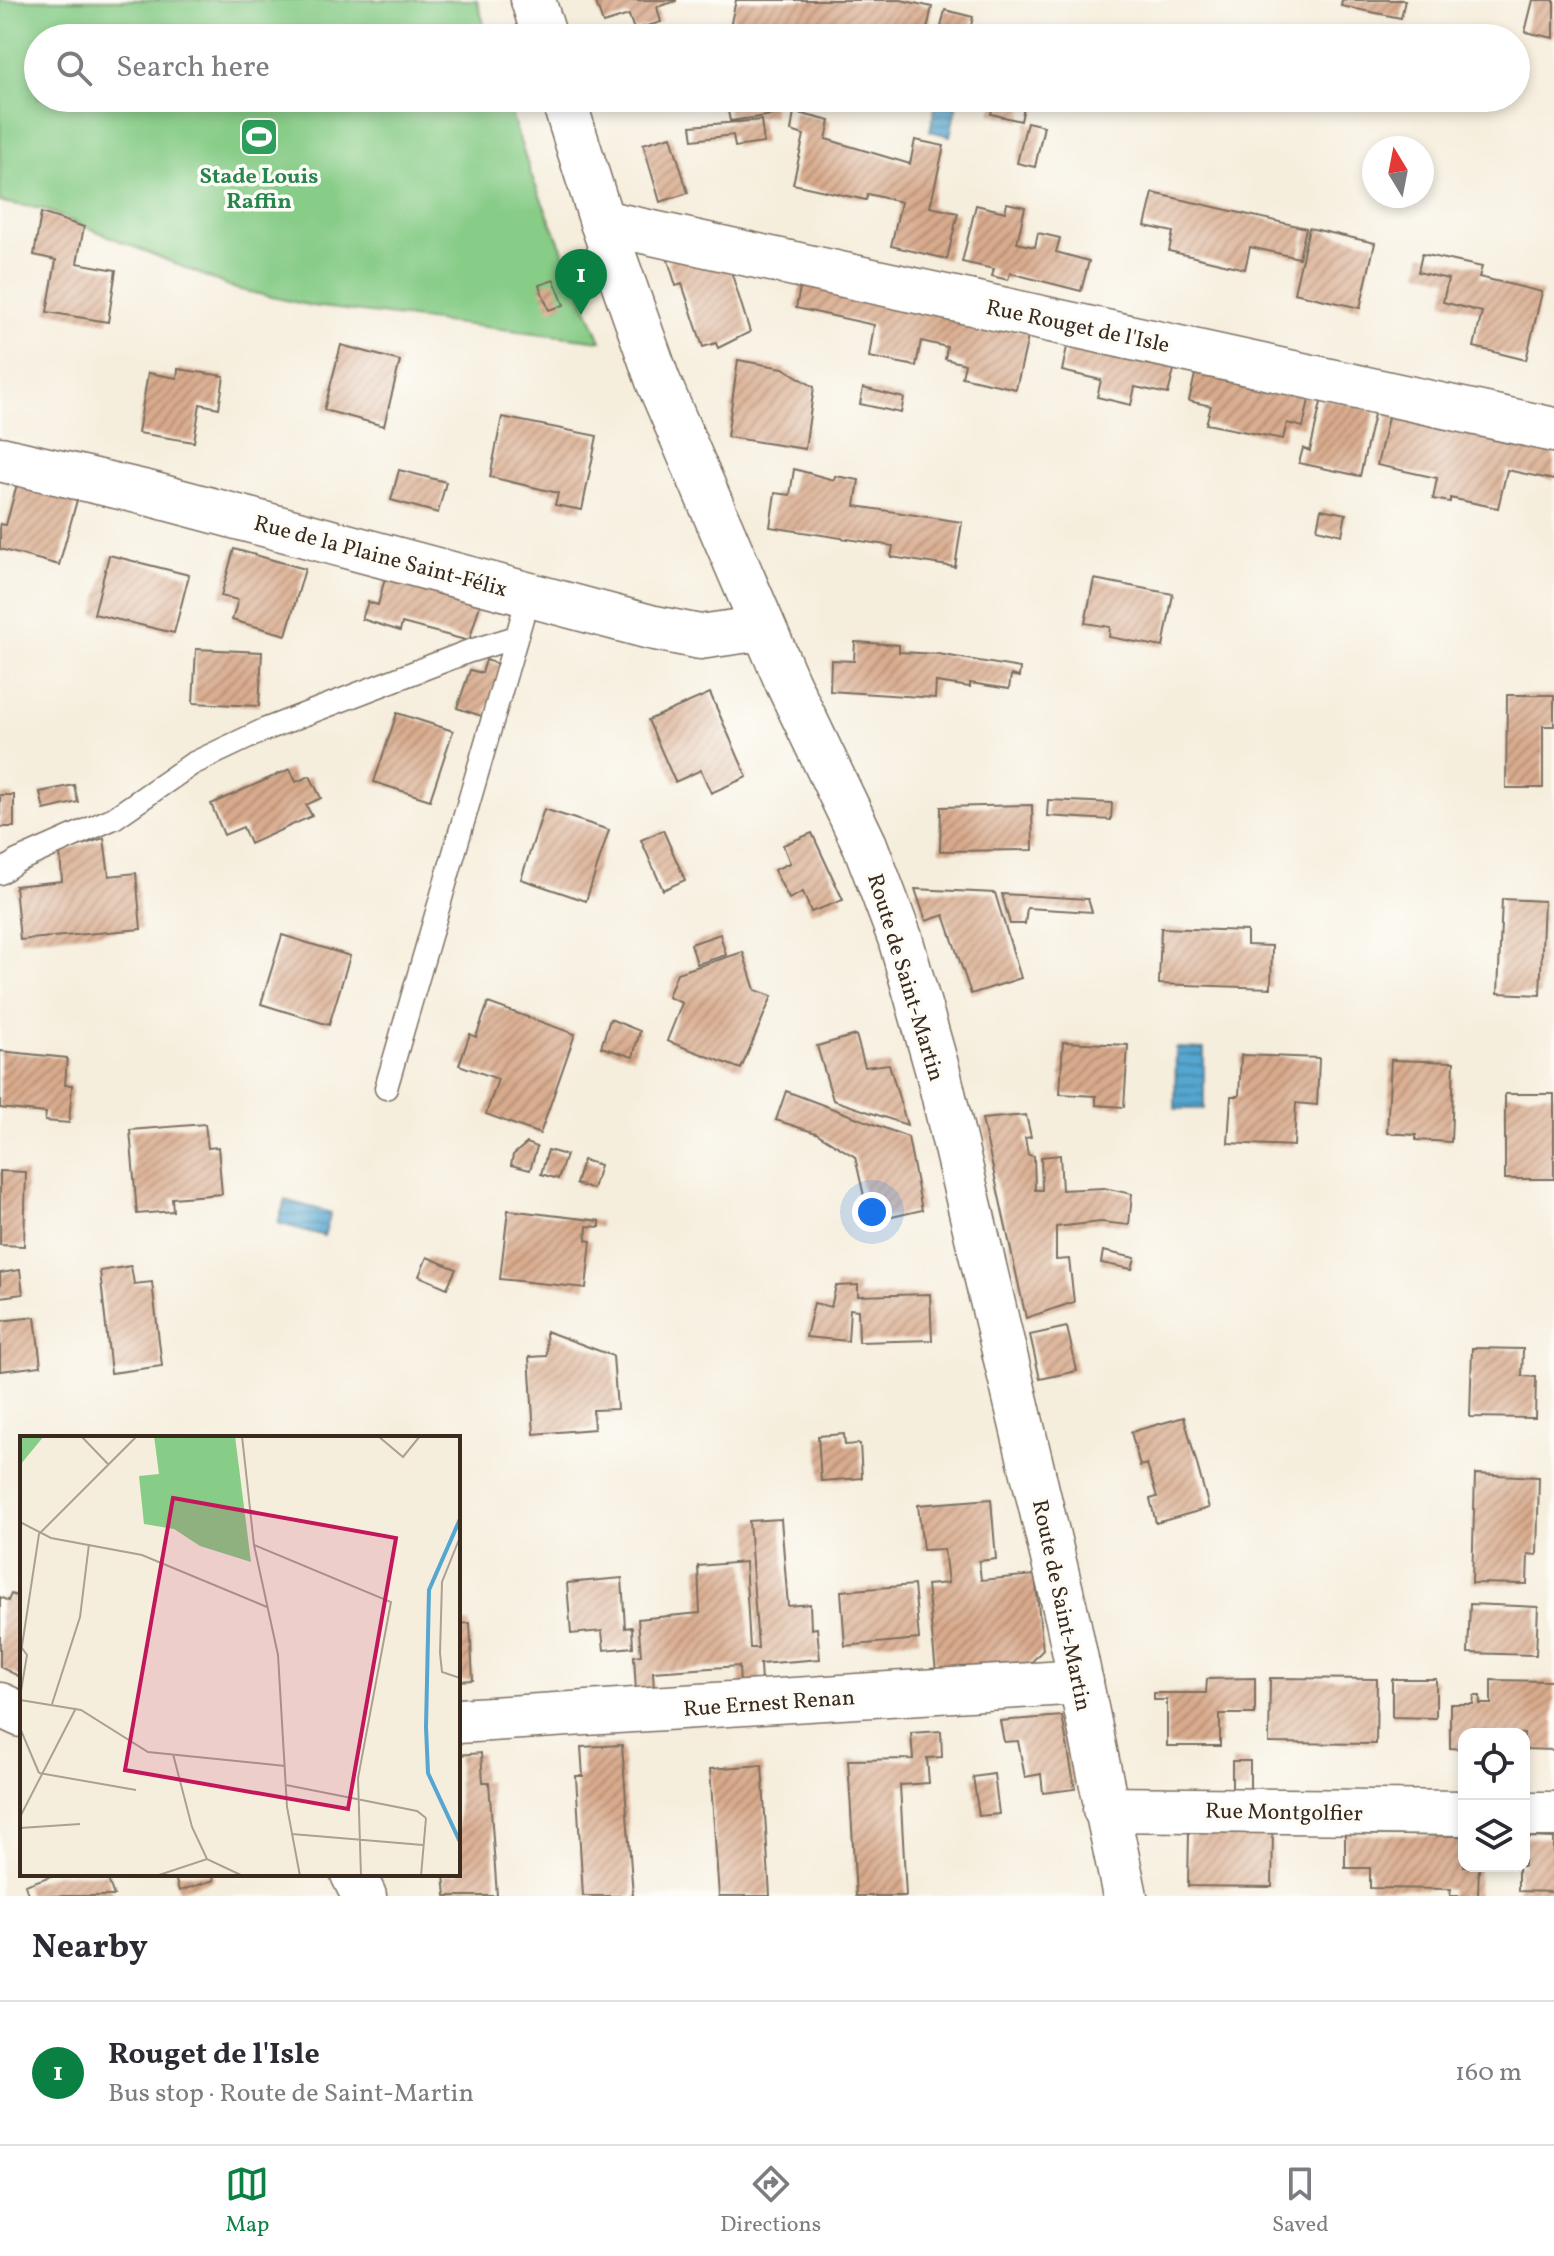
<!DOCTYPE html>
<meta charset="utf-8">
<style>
:root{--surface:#fff;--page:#f2f2f3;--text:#2b2b33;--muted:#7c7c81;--line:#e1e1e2;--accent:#0b8043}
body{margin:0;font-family:Vollkorn,serif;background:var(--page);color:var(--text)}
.controls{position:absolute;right:24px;bottom:24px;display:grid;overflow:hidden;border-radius:16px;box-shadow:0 4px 12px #0003}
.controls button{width:72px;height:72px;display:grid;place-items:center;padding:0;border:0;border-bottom:2px solid var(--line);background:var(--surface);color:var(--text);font:40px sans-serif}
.compass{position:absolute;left:1362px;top:136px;width:72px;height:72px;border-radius:50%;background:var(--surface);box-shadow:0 4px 12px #0003;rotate:350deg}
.you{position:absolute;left:872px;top:1212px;width:28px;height:28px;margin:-20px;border:6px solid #fff;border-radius:50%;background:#1a73e8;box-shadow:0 0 0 12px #1a73e833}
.badge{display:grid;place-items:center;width:52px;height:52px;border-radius:50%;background:var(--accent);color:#fff;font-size:26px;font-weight:700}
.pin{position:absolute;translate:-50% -66px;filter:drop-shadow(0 2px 4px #0008)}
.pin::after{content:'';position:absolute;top:42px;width:28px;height:24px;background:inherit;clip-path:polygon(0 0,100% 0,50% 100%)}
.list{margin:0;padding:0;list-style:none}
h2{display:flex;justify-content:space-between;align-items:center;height:104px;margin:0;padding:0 32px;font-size:34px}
h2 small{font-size:26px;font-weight:400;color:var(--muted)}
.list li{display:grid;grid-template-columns:52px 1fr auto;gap:24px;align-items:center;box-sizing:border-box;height:144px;padding:0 32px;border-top:2px solid var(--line)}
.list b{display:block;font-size:30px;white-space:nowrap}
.list p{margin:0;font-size:26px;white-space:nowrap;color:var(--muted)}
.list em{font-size:26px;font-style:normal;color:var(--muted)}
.icon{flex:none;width:44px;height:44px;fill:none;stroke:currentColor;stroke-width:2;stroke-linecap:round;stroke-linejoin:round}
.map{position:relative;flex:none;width:1554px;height:1896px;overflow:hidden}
.search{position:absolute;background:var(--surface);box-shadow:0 4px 12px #0003;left:24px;right:24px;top:24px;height:88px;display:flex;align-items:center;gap:20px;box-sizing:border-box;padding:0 28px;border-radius:44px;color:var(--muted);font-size:30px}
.sheet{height:248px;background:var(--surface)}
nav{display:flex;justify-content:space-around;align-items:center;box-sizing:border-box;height:112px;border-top:2px solid var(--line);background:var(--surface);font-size:22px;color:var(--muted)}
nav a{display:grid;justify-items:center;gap:4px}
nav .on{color:var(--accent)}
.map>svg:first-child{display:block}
</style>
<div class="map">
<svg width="1554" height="1896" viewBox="0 0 1554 1896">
<defs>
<pattern id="water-rules" width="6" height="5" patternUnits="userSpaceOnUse" patternTransform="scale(2)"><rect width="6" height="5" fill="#55a6d0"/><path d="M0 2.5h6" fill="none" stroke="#4887a8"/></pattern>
<pattern id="building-hatch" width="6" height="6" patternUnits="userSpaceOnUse" patternTransform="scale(2)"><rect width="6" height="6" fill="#d9ab8d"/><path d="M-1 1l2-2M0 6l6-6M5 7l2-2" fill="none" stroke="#b18b73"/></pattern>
</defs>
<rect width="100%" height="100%" fill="#fdfcf7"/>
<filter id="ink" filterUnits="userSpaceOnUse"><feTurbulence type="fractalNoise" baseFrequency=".0125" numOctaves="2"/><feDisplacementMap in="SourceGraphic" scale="16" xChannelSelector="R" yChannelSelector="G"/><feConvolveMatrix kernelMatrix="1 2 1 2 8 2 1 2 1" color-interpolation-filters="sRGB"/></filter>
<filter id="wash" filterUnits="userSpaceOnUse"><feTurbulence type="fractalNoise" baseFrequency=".006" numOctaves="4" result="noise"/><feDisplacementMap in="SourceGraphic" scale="32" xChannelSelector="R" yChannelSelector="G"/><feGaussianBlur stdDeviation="1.8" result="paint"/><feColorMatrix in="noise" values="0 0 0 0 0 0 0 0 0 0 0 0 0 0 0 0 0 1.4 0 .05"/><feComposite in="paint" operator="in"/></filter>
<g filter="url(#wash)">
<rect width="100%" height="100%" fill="#f6eedd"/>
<path fill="#87cc87" stroke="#617b52" stroke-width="2" d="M 0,0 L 477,0 L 488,38 L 38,38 L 38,98 L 506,98 L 531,175 L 601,341 L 312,306 L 236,289 L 43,209 L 0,202 Z"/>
<path fill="url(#water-rules)" stroke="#486877" stroke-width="2" d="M 937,98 L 958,98 L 950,136 L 930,131 Z
M 1176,1048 L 1204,1049 L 1204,1109 L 1175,1109 Z
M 285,1200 L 331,1213 L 324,1236 L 278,1223 Z"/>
<g id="blocks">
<path fill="url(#building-hatch)" d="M 595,0 L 676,0 L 676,1 L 657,7 L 661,22 L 634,30 L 629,15 L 603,23 Z
M 736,0 L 901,0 L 932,7 L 925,38 L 778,38 L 730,27 Z
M 1342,0 L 1405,0 L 1401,18 L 1341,6 Z
M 1533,0 L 1554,0 L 1554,38 L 1525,32 Z
M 945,10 L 973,17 L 969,34 L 941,27 Z
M 755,98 L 772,98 L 774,115 L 730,121 L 727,106 L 756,102 Z
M 995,98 L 1026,98 L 1021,121 L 991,114 Z
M 794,112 L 830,121 L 826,139 L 910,164 L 915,140 L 944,146 L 930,207 L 958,213 L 947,259 L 891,246 L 901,202 L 868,194 L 866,200 L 793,184 L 804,135 L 791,131 Z
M 761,120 L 764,143 L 735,147 L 733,135 L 693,140 L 691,126 Z
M 1027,122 L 1044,126 L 1035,167 L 1017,163 Z
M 671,136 L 688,193 L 660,202 L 643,144 Z
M 1153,193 L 1306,228 L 1299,258 L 1250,247 L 1245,269 L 1169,251 L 1173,232 L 1145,226 Z
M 1007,203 L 1025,207 L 1017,243 L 1035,247 L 1038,233 L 1060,238 L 1056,252 L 1089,261 L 1081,291 L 1010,273 L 1008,280 L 992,276 L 994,269 L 962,262 L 976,205 L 1005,212 Z
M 41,213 L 84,227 L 77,263 L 116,270 L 108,322 L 47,312 L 56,260 L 34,255 Z
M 1309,228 L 1375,243 L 1360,308 L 1294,293 Z
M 1422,254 L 1482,267 L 1479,277 L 1542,292 L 1526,360 L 1474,347 L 1482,312 L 1443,302 L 1448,279 L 1418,272 Z
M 678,257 L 730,268 L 750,332 L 718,348 L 716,343 L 703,347 L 682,284 L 676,286 L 668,260 Z
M 554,280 L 564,305 L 549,310 L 539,285 Z
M 801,283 L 1029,333 L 1016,389 L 962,377 L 965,364 L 945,359 L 947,347 L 921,341 L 916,366 L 869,357 L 874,325 L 796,308 Z
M 1068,342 L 1175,366 L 1168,394 L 1135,387 L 1131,405 L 1097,397 L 1101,380 L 1062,371 Z
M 341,345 L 400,361 L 384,426 L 324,410 Z
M 738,360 L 783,368 L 814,387 L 805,449 L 727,437 Z
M 178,369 L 224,376 L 219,408 L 200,404 L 194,442 L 138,433 L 148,373 L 177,378 Z
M 1196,370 L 1310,395 L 1303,427 L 1287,423 L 1283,439 L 1206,424 L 1211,406 L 1189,401 Z
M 863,388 L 904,398 L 901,413 L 860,404 Z
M 1322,398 L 1375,410 L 1360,476 L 1299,463 L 1303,448 L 1310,451 Z
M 1389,413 L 1554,451 L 1554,480 L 1507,470 L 1498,508 L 1450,498 L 1450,502 L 1433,499 L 1437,478 L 1377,465 Z
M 502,417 L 597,436 L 582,510 L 555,505 L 558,493 L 490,477 Z
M 794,469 L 834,480 L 835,476 L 859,480 L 855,506 L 962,522 L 955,567 L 891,557 L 893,546 L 770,527 L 775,493 L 790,495 Z
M 399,470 L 446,482 L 438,513 L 391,500 Z
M 17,484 L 77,500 L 59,565 L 0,549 L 0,524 L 6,525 Z
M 1321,509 L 1346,514 L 1342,535 L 1317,529 Z
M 234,549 L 305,569 L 286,635 L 232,620 L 238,600 L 221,596 Z
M 109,555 L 189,575 L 174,633 L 94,614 Z
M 387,570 L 482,598 L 469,641 L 402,623 L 400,631 L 362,619 L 368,602 L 378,605 Z
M 1094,579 L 1173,594 L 1163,647 L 1109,637 L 1110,627 L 1085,623 Z
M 855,642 L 899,645 L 899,652 L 938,654 L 1020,668 L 1019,677 L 1011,675 L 1009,689 L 970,683 L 970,687 L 936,682 L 935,698 L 830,691 L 831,660 L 854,661 Z
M 196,649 L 262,652 L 259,706 L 193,703 Z
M 486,660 L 501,665 L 485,717 L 457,708 L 470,670 L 482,673 Z
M 710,693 L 747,777 L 711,793 L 701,770 L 675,782 L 648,720 Z
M 1507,695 L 1554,695 L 1554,726 L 1543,726 L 1543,788 L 1506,788 Z
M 397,713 L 453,731 L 430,800 L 374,782 Z
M 290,769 L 296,782 L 310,776 L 321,798 L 306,805 L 312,816 L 250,844 L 243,827 L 224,835 L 211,804 Z
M 74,785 L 78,802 L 44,810 L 40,792 Z
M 0,795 L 14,795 L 14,827 L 0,827 Z
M 1048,800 L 1112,803 L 1111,820 L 1047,816 Z
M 1032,805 L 1033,850 L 940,851 L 941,807 Z
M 544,809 L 609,830 L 586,901 L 521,879 Z
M 663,830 L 685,880 L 663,890 L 641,840 Z
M 812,833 L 843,900 L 811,912 L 803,892 L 789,899 L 774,870 L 790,863 L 783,845 Z
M 104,838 L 109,876 L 136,873 L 141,929 L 20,940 L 15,886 L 62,881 L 60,852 Z
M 915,889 L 995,893 L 1021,978 L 971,994 L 944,915 L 926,921 Z
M 1002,894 L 1088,899 L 1092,912 L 1027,908 L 1025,924 L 1010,924 Z
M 1502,899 L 1544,901 L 1540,995 L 1498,993 Z
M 1161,928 L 1247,931 L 1247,945 L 1272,946 L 1271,988 L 1159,984 Z
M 720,934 L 726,955 L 697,964 L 691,944 Z
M 282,935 L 350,956 L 329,1025 L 261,1004 Z
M 743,952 L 755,990 L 772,996 L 741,1069 L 667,1041 L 682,1003 L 668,997 L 677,973 Z
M 488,1003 L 575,1034 L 540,1134 L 486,1114 L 498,1079 L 459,1065 L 470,1034 L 476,1037 Z
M 610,1019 L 640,1031 L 633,1057 L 601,1047 Z
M 856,1035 L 865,1067 L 889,1064 L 907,1125 L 833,1100 L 817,1046 Z
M 1063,1042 L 1128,1045 L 1124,1107 L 1096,1105 L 1096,1096 L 1060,1094 Z
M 0,1051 L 67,1058 L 65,1085 L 72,1085 L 69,1123 L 45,1121 L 46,1113 L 0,1108 Z
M 1241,1055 L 1319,1058 L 1317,1105 L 1296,1103 L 1294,1146 L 1228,1143 L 1231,1096 L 1239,1096 Z
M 1391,1060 L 1454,1062 L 1451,1142 L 1416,1140 L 1416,1135 L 1387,1133 Z
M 786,1091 L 908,1137 L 922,1210 L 870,1222 L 855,1157 L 816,1133 L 776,1120 Z
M 1505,1094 L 1554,1094 L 1554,1179 L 1505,1179 Z
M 1026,1115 L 1031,1137 L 1025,1138 L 1028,1155 L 1034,1156 L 1035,1190 L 1042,1190 L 1041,1157 L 1060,1155 L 1062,1190 L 1104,1188 L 1132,1194 L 1129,1225 L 1101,1222 L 1056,1227 L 1056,1260 L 1069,1259 L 1074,1302 L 1026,1318 L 982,1119 Z
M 205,1124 L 208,1148 L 218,1147 L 222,1194 L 172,1198 L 173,1211 L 137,1214 L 130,1130 Z
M 527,1143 L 537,1147 L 530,1170 L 511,1165 L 513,1155 Z
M 548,1150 L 566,1155 L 558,1179 L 541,1174 Z
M 583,1160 L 600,1165 L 593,1189 L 576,1184 Z
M 0,1171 L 26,1172 L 24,1246 L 0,1245 Z
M 508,1210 L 600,1221 L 600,1227 L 587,1226 L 586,1240 L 591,1241 L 586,1288 L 500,1279 Z
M 1103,1251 L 1135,1258 L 1132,1269 L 1101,1263 Z
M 427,1257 L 456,1269 L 447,1288 L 419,1276 Z
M 131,1266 L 134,1284 L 152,1282 L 162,1366 L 111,1373 L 100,1271 Z
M 20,1270 L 23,1294 L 0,1297 L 0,1273 Z
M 858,1285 L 858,1296 L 930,1294 L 932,1340 L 859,1342 L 858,1310 L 850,1309 L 848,1341 L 806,1337 L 814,1303 L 831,1307 L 836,1286 Z
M 35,1317 L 41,1366 L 0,1371 L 0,1321 Z
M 1067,1327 L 1077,1371 L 1040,1379 L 1030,1335 Z
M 546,1331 L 613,1356 L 617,1409 L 593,1410 L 594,1429 L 534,1434 L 529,1357 L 547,1356 Z
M 1472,1348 L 1523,1349 L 1522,1376 L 1536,1377 L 1535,1418 L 1470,1417 Z
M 1184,1417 L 1209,1508 L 1156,1523 L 1150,1499 L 1157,1497 L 1147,1464 L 1140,1466 L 1131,1432 Z
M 844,1434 L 845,1445 L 860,1444 L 862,1478 L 821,1481 L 818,1436 Z
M 1475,1474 L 1539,1477 L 1537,1555 L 1528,1554 L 1527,1584 L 1472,1583 Z
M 991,1499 L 996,1559 L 979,1561 L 981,1580 L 1035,1575 L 1043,1650 L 1028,1666 L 936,1672 L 927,1585 L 948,1583 L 944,1549 L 923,1550 L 918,1505 Z
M 781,1519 L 788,1606 L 810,1604 L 811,1629 L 817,1628 L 820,1659 L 760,1664 L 761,1684 L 740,1686 L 739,1666 L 653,1672 L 654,1691 L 636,1692 L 634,1656 L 641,1655 L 638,1619 L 700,1613 L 698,1566 L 745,1562 L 750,1648 L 758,1648 L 749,1521 Z
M 622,1578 L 625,1628 L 632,1627 L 633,1647 L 604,1650 L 602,1631 L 571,1634 L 567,1583 Z
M 914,1585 L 919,1639 L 845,1646 L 841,1591 Z
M 11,1594 L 22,1598 L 22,1678 L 0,1667 L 0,1597 L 8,1601 Z
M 1470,1604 L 1538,1607 L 1536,1655 L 1468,1653 Z
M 470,1623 L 473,1680 L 458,1681 L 458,1624 Z
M 1255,1678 L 1255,1714 L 1220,1714 L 1220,1746 L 1167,1746 L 1167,1700 L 1154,1700 L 1154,1693 L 1206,1693 L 1207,1679 Z
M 1270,1678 L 1377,1679 L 1376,1744 L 1269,1743 Z
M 1392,1679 L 1436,1679 L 1436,1718 L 1392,1717 Z
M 1491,1680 L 1554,1681 L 1554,1750 L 1524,1749 L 1524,1734 L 1464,1734 L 1464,1749 L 1450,1748 L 1450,1704 L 1473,1704 L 1474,1696 L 1480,1696 L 1480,1704 L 1491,1704 Z
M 1062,1716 L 1075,1789 L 1043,1793 L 1041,1774 L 1025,1777 L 1018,1741 L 1004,1742 L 1000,1721 Z
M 941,1731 L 942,1757 L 927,1758 L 929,1783 L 900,1785 L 906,1896 L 856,1896 L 848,1760 L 913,1759 L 911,1733 Z
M 622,1745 L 633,1896 L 583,1896 L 576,1776 L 583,1776 L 581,1747 Z
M 481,1753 L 483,1782 L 489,1782 L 497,1896 L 446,1896 L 444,1874 L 458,1874 L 458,1755 Z
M 1232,1761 L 1250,1761 L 1250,1791 L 1232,1791 Z
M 762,1765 L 770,1896 L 719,1896 L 710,1769 Z
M 994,1774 L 999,1814 L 979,1816 L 973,1777 Z
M 1189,1831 L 1273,1832 L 1272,1887 L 1188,1886 Z
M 1345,1834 L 1464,1836 L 1464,1866 L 1479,1866 L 1478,1896 L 1450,1896 L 1451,1889 L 1370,1888 L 1370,1868 L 1345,1868 Z
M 1524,1837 L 1554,1838 L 1554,1892 L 1518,1891 L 1518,1866 L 1524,1866 Z
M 57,1874 L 106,1874 L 114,1896 L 29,1896 L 25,1885 Z
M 174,1874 L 213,1874 L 214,1880 L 179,1891 Z"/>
</g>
</g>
<g filter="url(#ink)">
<use href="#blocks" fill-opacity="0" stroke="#7c6f61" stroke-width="2"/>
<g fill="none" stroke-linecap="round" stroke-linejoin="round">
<defs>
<path id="service" d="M 0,873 L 17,861 L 114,818 L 192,764 L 264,730 L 467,652 L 516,637
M 386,1088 L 529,594"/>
<path id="minor" d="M 602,222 L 1554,430
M 0,459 L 151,494 L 650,627 L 700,637 L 763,628
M 0,1705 L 22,1715
M 458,1721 L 1081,1682
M 1105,1809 L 1464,1813
M 1524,1814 L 1554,1814
M 353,1874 L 364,1896"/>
<path id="secondary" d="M 533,0 L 545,38
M 563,98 L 602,222 L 658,381 L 788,684 L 865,845 L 900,938 L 938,1072 L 1068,1621 L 1125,1896"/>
</defs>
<use href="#service" stroke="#7c6f61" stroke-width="25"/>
<use href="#minor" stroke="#7c6f61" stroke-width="47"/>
<use href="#secondary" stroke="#7c6f61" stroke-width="47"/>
<use href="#service" stroke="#fff" stroke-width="22"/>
<use href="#minor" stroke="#fff" stroke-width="44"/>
<use href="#secondary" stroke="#fff" stroke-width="44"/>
</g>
</g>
<defs>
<symbol id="stadium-square" viewBox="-11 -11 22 22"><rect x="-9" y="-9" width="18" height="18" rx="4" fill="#2e9e5b" stroke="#fdfcf7"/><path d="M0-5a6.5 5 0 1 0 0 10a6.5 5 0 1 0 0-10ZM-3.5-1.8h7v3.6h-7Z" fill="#fff"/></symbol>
</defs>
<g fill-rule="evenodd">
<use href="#stadium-square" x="237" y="115" width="44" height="44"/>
</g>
<g text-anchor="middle" stroke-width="7" stroke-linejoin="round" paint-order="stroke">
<g font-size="22" font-weight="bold" fill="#27864d" stroke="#fdfcf7">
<text x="259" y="183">Stade Louis<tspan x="259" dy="25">Raffin</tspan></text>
</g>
<g font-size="22" fill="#3b2a1e" stroke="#fdfcf7">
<text transform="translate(1078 325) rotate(12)" y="8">Rue Rouget de l'Isle</text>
<text transform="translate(381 555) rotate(15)" y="8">Rue de la Plaine Saint-Félix</text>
<text transform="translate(907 977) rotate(73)" y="8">Route de Saint-Martin</text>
<text transform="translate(1063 1605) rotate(78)" y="8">Route de Saint-Martin</text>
<text transform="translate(769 1702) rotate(-4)" y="8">Rue Ernest Renan</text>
<text transform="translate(1284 1811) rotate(1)" y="8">Rue Montgolfier</text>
</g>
</g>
<g transform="translate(20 1436)">
<rect width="440" height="440" fill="#f6eedd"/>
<path d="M 0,0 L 24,0 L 1,28 L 0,28 Z" fill="#87cc87"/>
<path d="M 134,0 L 215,0 L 231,126 L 180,110 L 154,93 L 124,88 L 119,40 L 139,38 Z" fill="#87cc87"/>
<path fill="none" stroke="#55a6d0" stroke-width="4" d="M 440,83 L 409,154 L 406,291 L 408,337 L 440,406"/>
<path fill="none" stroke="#aba091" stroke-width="2" d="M 61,0 L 89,29M 222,0 L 234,109 L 258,219 L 267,371 L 280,440M 358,0 L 383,21 L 400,0M 0,86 L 31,102 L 122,119 L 247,171M 440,101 L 422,146 L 420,217 L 422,236 L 440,242M 234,109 L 371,166 L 338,342 L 341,440M 0,223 L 19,98 L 117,0M 0,261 L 7,219 L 2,212M 0,264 L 61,274 L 128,316 L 265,330M 32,268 L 60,181 L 69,108M 0,292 L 19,337M 153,318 L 172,391 L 187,423M 19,337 L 116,354M 266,349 L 397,375 L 406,382M 0,381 L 56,272M 0,392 L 60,388M 272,398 L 403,409M 20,440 L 118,440M 136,440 L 187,423 L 223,440M 401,440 L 406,382"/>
<path fill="#c2185b" fill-opacity="0.15" stroke="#c2185b" stroke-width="4" d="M 153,62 L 376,102 L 328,373 L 105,334 Z"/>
<rect width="440" height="440" fill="none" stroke="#3b2a1e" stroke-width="4"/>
</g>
</svg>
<div class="controls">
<button><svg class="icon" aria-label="locate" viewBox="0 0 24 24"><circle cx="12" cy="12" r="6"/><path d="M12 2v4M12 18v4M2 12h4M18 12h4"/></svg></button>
<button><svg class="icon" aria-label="layers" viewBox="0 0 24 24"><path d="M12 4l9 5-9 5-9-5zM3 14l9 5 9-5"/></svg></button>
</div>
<svg class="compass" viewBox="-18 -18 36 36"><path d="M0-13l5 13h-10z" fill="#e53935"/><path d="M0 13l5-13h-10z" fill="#7c7c81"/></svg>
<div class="you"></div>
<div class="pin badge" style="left:581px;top:315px">1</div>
<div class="search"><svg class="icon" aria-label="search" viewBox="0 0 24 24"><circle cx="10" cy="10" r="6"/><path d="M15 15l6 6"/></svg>Search here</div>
</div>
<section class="sheet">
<h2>Nearby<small></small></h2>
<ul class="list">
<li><span class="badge">1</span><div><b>Rouget de l'Isle</b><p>Bus stop · Route de Saint-Martin</p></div><em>160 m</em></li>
</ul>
</section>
<nav>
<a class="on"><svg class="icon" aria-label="map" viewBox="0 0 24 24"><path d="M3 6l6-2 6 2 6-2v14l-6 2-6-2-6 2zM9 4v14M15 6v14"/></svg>Map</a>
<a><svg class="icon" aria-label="directions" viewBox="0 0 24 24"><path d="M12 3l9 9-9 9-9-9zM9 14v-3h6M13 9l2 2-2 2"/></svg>Directions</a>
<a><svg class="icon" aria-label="saved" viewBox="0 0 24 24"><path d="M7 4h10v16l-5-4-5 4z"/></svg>Saved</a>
</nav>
